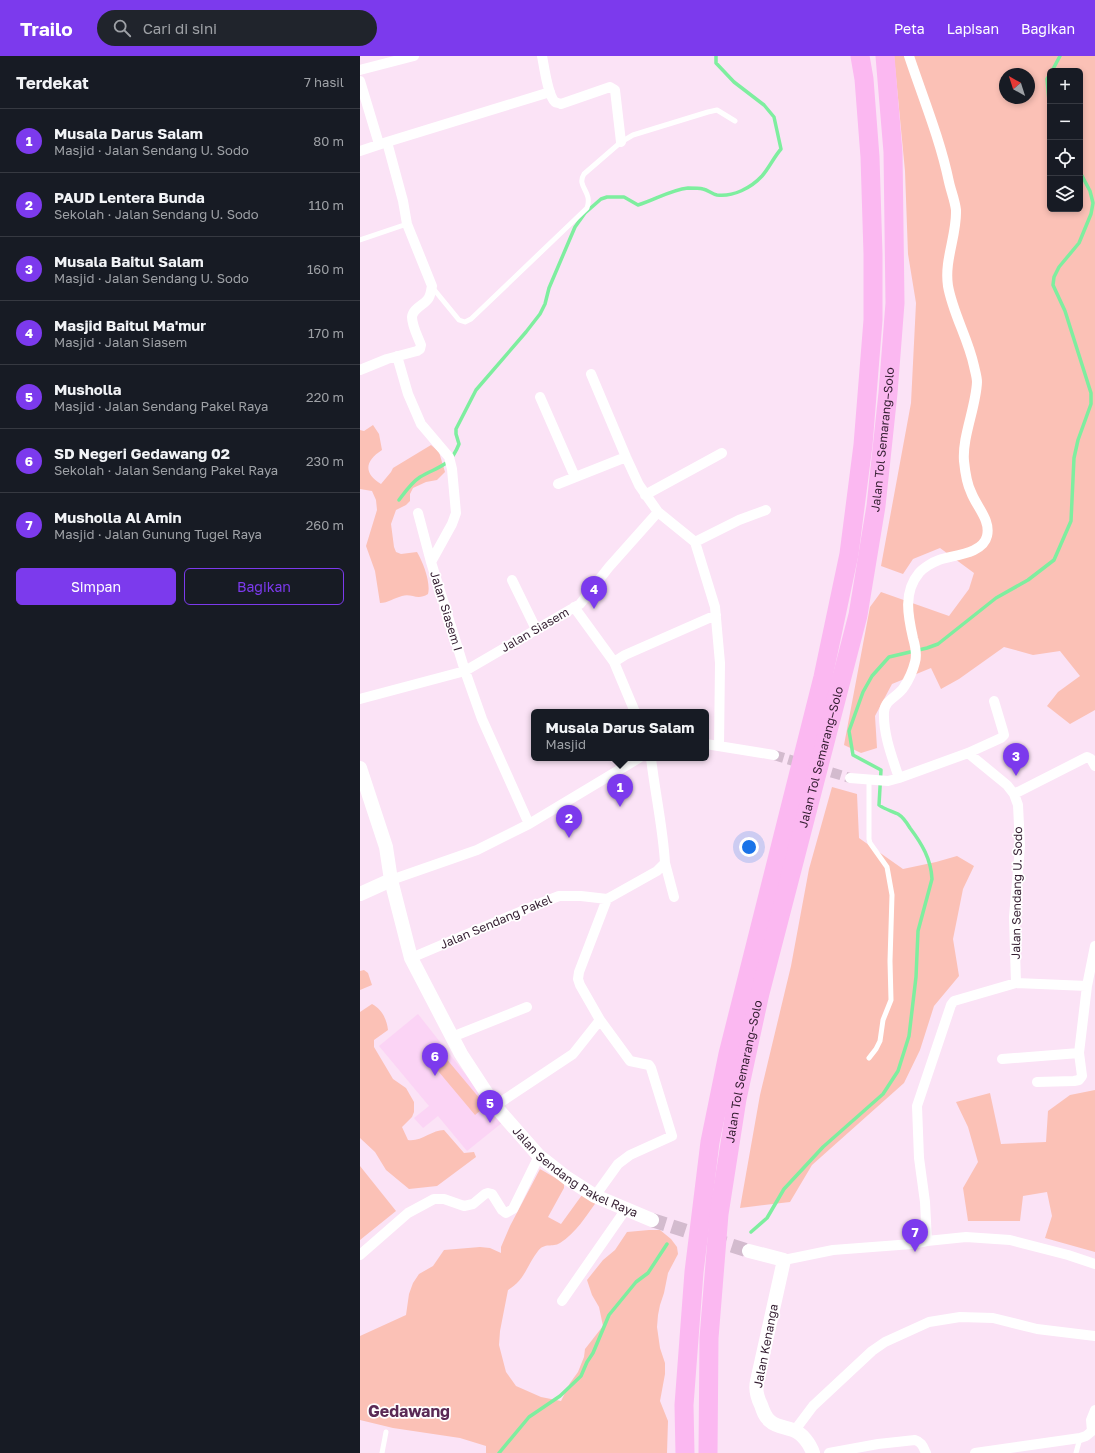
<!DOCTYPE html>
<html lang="id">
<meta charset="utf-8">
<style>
:root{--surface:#171b24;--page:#20242c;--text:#f1f3f6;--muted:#9ea1a6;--line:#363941;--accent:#7c3aed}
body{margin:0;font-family:"Golos Text",sans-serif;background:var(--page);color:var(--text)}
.controls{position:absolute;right:12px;top:12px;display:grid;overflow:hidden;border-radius:6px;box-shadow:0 2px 6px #0003}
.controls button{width:36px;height:36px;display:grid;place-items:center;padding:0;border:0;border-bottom:1px solid var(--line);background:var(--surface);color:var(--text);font:20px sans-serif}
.compass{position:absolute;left:639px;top:12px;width:36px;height:36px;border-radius:50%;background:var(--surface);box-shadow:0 2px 6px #0003;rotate:321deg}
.you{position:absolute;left:389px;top:791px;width:14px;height:14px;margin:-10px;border:3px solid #fff;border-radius:50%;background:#1a73e8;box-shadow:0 0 0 6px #1a73e833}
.badge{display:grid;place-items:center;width:26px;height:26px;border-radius:50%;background:var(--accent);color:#fff;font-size:13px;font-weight:700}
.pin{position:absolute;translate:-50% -33px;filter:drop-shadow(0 1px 2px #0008)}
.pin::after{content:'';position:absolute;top:21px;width:14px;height:12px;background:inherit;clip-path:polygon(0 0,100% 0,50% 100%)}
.popup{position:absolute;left:171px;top:653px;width:178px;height:52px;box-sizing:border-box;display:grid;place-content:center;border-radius:6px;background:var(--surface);filter:drop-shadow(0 1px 3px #0005);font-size:13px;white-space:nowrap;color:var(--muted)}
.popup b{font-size:15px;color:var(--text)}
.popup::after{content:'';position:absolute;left:50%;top:100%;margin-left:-8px;border:8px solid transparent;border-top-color:var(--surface)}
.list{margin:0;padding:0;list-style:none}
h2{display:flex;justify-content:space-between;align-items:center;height:52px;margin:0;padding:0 16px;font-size:17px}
h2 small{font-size:13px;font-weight:400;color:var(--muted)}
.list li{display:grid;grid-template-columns:26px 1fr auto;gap:12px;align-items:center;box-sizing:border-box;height:64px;padding:0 16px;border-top:1px solid var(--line)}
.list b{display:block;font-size:15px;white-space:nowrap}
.list p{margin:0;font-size:13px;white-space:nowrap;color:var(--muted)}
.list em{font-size:13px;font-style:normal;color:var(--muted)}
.actions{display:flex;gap:8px;padding:12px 16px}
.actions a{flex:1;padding:9px 0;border:1px solid var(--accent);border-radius:6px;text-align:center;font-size:14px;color:var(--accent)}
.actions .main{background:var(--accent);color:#fff}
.icon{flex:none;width:22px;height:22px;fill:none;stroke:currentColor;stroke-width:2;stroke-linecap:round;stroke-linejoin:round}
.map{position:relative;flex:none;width:735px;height:1397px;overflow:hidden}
header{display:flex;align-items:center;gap:24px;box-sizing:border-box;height:56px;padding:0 20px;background:var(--accent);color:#fff}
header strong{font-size:19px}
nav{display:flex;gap:22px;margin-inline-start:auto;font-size:14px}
.search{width:280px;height:36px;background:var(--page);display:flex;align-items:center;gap:10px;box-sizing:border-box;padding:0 14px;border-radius:22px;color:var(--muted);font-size:15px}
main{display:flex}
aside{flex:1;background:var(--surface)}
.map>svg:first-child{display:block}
</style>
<header>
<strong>Trailo</strong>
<div class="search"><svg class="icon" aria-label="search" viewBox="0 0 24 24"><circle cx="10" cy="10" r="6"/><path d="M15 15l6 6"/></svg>Cari di sini</div>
<nav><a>Peta</a><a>Lapisan</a><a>Bagikan</a></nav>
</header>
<main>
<aside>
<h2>Terdekat<small>7 hasil</small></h2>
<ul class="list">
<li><span class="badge">1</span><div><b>Musala Darus Salam</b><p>Masjid · Jalan Sendang U. Sodo</p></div><em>80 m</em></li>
<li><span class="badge">2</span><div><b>PAUD Lentera Bunda</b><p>Sekolah · Jalan Sendang U. Sodo</p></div><em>110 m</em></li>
<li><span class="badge">3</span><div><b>Musala Baitul Salam</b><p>Masjid · Jalan Sendang U. Sodo</p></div><em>160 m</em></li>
<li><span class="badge">4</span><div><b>Masjid Baitul Ma'mur</b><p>Masjid · Jalan Siasem</p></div><em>170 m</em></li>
<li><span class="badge">5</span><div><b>Musholla</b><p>Masjid · Jalan Sendang Pakel Raya</p></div><em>220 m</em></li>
<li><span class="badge">6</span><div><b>SD Negeri Gedawang 02</b><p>Sekolah · Jalan Sendang Pakel Raya</p></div><em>230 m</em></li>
<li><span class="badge">7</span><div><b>Musholla Al Amin</b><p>Masjid · Jalan Gunung Tugel Raya</p></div><em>260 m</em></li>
</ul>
<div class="actions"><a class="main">Simpan</a><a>Bagikan</a></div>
</aside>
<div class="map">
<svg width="735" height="1397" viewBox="0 0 735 1397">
<rect width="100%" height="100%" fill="#fbe3f6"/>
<path fill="#fbd4f5" d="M 58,958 L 143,1066 L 107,1095 L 78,1060 L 63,1072 L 54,1062 L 69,1050 L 19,990 Z"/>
<path fill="#fbc1b6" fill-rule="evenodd" d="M 534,0 L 735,0 L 735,654 L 710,668 L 687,650 L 698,636 L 720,620 L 700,595 L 673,599 L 644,591 L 599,623 L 581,633 L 571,612 L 532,628 L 515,660 L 517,692 L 501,697 L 484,689 L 510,551 L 521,536 L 589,560 L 609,533 L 614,517 L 580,492 L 553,503 L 543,518 L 521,510 L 551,347 L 556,247 L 548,198 L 545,115 ZM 690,15 L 720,15 L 720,153 L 690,153 ZM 645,18 L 669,18 L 669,42 L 645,42 Z
M 13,369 L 19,378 L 22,394 C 5,405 3,417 21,428 L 31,416 L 33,412 L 71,389 L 79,396 L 85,416 L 77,424 L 66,426 L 53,432 L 50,438 L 50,445 L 46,449 L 36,454 L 31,468 L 34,491 L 36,496 L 41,498 L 57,496 C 63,506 71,527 68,538 C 57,545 52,537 42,540 C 34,542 28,547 20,547 L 15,515 L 6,490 L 17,454 L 16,444 L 12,435 L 0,433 L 0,374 L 4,375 Z
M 472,731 L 497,738 L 499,782 L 543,813 L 576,806 L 597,800 L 614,810 L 603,833 L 593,883 L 599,920 L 574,950 L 560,994 L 544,1027 L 452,1109 L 430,1146 L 380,1152 L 400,1039 L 431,910 L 449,813 Z
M 4,914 L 8,917 L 12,929 L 0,934 L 0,915 Z
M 12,948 C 22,953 27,964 28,974 L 14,984 L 14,991 L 33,1023 L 46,1032 L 54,1046 L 54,1056 L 52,1061 L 42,1071 L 48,1084 C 61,1086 72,1074 84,1074 L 104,1097 L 114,1096 L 116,1101 L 77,1130 L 49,1133 L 26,1114 L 15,1096 L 0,1082 L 0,956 Z
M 74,988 L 126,1050 L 115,1059 L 63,997 Z
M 735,1034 L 735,1196 L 685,1182 L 692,1160 L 687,1136 L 663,1140 L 660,1165 L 608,1165 L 603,1132 L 618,1106 L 608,1071 L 596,1046 L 630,1037 L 641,1088 L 686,1086 L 688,1055 L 710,1039 Z
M 0,1110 L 36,1155 L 0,1184 Z
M 180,1113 L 204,1127 L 204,1132 L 188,1161 L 201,1168 L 222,1139 L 237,1145 C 226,1160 216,1177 200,1187 C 192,1192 185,1186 178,1195 C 167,1209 165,1224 148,1234 L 140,1275 L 139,1289 L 146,1316 L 156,1330 L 181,1341 L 201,1345 L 210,1327 L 218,1316 L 224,1301 L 225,1293 L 243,1270 L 239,1251 L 232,1239 L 227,1224 L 243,1204 L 255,1194 L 267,1176 L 289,1174 L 300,1174 L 311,1183 L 317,1191 L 318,1198 L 308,1217 L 304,1237 L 300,1249 L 298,1259 L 297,1271 L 300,1292 L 305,1307 L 305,1318 L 300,1345 L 308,1365 L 307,1397 L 126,1397 L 126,1390 L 100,1382 L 33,1372 L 0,1364 L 0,1280 L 46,1259 L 49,1238 L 53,1227 L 59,1218 L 73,1210 L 84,1194 L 120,1191 L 130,1192 L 141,1197 L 141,1191 L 150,1170 Z"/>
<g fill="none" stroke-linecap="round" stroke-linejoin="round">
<path stroke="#7eee9f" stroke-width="3.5" d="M 692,15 L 700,0
M 690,18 L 687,23 L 690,56
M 39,444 C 45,436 51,427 60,421 C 79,410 90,411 99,388 L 96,378 L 96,373 L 116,334 L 166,276 L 180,258 L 185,248 L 189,232 L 215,171 L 225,157 L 241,143 L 247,141 L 264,141 L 278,149 C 295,144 310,134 328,132 C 332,132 339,132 343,133 C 348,134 352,138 357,139 C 373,141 391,132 402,120 C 409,112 414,101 421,93 L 414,61 L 404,49 L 374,26 L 356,7 L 356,0
M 391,1176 L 407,1162 L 424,1133 L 463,1091 L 523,1038 L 538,1015 L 549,980 L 556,921 L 558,875 L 572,823 C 571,803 562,788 550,772 C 547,767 543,761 538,758 C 532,755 524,753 519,749 L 521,714 L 493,699 L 489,675 L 503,636 L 512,620 L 529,601 L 567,592 L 578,588 L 636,542 L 668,524 L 694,504 L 711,465 L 714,402 L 718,384 L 731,348 L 731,337 L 705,255 L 693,229 L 694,221 L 699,211 L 719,187 L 731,158 L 733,147 L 730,135 L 720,116
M 139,1397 L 169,1361 L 200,1340 L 221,1320 L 227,1306 L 233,1297 L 249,1259 L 276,1226 L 288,1217 L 307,1188"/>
<path stroke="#d3bbce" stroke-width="10" stroke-dasharray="10 5" stroke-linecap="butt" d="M 414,699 L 490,722"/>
<path stroke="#d3bbce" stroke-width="14" stroke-dasharray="14 7" stroke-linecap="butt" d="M 292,1164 L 389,1195"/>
<path stroke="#fff" stroke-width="5" d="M 0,184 L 47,168
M 72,231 L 99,264 L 105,266 L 111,263 L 227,152 C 233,135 216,131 224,118 L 261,86 L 273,79 L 348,56 L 357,54 L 375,65
M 509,1002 L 516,993 L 520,985 L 523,964 L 531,944 L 530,905 L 532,839 L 527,811 L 510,787 L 509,783 L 509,723
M 22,1397 L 26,1376
M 716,1397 L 720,1382"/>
<path stroke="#fff" stroke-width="10" d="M 182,0 C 184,10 188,40 195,46 C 197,47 199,47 201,48 L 250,31 L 255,34 L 261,86
M 0,14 L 54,0
M 0,25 L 19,88
M 27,86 L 190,36
M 0,95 L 27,86 L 43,145 L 47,168 L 72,230 C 71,234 71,239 68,243 C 64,249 53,252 52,261 C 52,270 58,281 61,289 L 60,293 L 57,295 L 27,303 L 0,314
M 37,300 L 48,338 L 61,368 L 89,401 L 92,413 L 96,457 L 92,468 L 71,506 L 105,615 L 122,663 L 169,768
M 180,341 L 215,421
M 198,428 L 266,401
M 285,439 L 362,397
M 298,456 L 335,486 L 355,551 L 360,607 L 359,690
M 58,457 L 71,506
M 335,486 L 379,464 L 406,454
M 152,524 L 176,573
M 214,551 L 254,606 L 275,656
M 254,606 L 265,599 L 356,559
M 0,643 L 105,615 L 220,548 L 249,511 L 298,456 L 279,429 L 266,401 L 231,318
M 346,688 L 414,699
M 608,697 L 647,729 L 654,738 L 658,749 L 660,790 L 654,861 L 656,927
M 490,722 L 528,725 L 539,722 L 608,697 L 641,682 L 644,679 L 643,675 L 634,645
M 539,722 C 532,701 523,678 524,656 C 525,643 538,641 544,631 C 548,625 553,614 555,606 C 557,599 555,589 553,582 C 548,560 543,536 559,517 C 563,512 573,506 579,504 C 593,499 623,498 627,480 C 631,464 616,450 611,436 C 607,428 605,415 604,405 C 602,381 616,351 617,326 C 617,321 615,315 614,310 C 608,282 593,258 588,230 C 584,204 597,179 596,154 C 595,145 591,135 589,126 C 580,83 563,42 549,0
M 654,738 L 727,701 L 731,703 L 735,710
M 305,807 L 314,841
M 31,824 L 117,794 L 169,768 L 279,702
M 51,902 L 176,849 L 199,840 L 221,840 L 247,843 L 297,815 L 305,807 C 303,772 295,737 291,702
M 727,930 L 735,890
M 92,981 L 167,951
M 642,1003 L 719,997
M 135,1050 L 213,998 L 240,964 L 220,929 L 218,923 L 219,916 L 247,843
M 235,1140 L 258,1108 L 270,1099 L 312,1080 L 291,1012 L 289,1009 L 270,1005 L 240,964
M 567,1185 L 565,1146 L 559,1102 L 557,1050 L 591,949 L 594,945 L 656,927 L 727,930 L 719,997 L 722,1020 L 719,1024 L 714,1025 L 677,1026
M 0,1199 L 48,1157 L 74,1143 L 84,1143 L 104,1150 L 113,1148 L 125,1138 L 128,1137 L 132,1138 L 142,1154 L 146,1157 L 153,1153 L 179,1100
M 424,1204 L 473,1194 L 552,1188 L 567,1185 L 606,1181 L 650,1184 L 708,1199 L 735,1208
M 202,1245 L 266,1153
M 435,1374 L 453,1350 L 512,1295 L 525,1286 L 569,1266 L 600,1261 L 633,1262 L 677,1273 L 735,1280
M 469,1397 L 518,1388 L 555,1384 C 562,1386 563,1391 566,1397
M 615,1397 L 720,1382 L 726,1380 L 732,1375 L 731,1364 L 735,1354"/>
<g stroke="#fff" stroke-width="14">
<path id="s1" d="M 0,712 L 26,791 L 31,824 L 51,902 L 101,998 L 135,1050 L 179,1100 L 207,1122 L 235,1140 L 292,1164"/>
<path d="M 0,838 L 31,824"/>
<path d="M 389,1195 L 424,1204 L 397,1325 C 395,1334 397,1341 401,1349 C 403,1355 405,1361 410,1365 C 416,1371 426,1371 433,1374 C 442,1377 450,1388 453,1397"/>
</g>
<g stroke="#fbb8f1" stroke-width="19">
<path d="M 325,1397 L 324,1349 L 334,1216 L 350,1086 L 368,998 L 463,621 L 489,498 L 503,389 L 513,264 L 513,198 L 510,101 L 504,23 L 500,0"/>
<path id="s2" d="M 348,1397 L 349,1282 L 359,1158 L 377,1043 L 400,937 L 498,559 L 516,450 L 528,337 L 535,247 L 533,96 L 525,0"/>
</g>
</g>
<g text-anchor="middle" stroke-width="3.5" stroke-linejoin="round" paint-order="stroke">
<g font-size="12" fill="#331d30" stroke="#fff">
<text dy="4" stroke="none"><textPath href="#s2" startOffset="1032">Jalan Tol Semarang–Solo</textPath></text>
<text transform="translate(86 555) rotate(73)" y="4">Jalan Siasem I</text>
<text transform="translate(175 574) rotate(-30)" y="4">Jalan Siasem</text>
<text dy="4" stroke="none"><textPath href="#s2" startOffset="708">Jalan Tol Semarang–Solo</textPath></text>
<text transform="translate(657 837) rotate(-89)" y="4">Jalan Sendang U. Sodo</text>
<text transform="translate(136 866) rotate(-23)" y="4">Jalan Sendang Pakel</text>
<text dy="4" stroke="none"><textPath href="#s2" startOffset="384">Jalan Tol Semarang–Solo</textPath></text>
<text dy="4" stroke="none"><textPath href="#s1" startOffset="473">Jalan Sendang Pakel Raya</textPath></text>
<text transform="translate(406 1290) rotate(-79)" y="4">Jalan Kenanga</text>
</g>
<g font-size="16" font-weight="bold" fill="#5a2a55" stroke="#fff">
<text x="49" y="1361">Gedawang</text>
</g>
</g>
</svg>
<div class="controls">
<button>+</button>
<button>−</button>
<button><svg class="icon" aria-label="locate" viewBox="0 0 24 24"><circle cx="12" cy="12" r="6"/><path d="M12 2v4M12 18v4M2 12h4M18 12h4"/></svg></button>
<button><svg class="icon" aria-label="layers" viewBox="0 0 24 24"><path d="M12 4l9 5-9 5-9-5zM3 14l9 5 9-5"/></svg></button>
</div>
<svg class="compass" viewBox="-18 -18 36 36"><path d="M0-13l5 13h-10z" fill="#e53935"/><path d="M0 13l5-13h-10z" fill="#9ea1a6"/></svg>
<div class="you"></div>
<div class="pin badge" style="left:260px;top:751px">1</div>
<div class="popup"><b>Musala Darus Salam</b>Masjid</div>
<div class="pin badge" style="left:209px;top:782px">2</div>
<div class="pin badge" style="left:656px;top:720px">3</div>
<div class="pin badge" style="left:234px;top:553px">4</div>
<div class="pin badge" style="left:130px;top:1067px">5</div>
<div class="pin badge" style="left:75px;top:1020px">6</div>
<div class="pin badge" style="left:555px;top:1196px">7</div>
</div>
</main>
